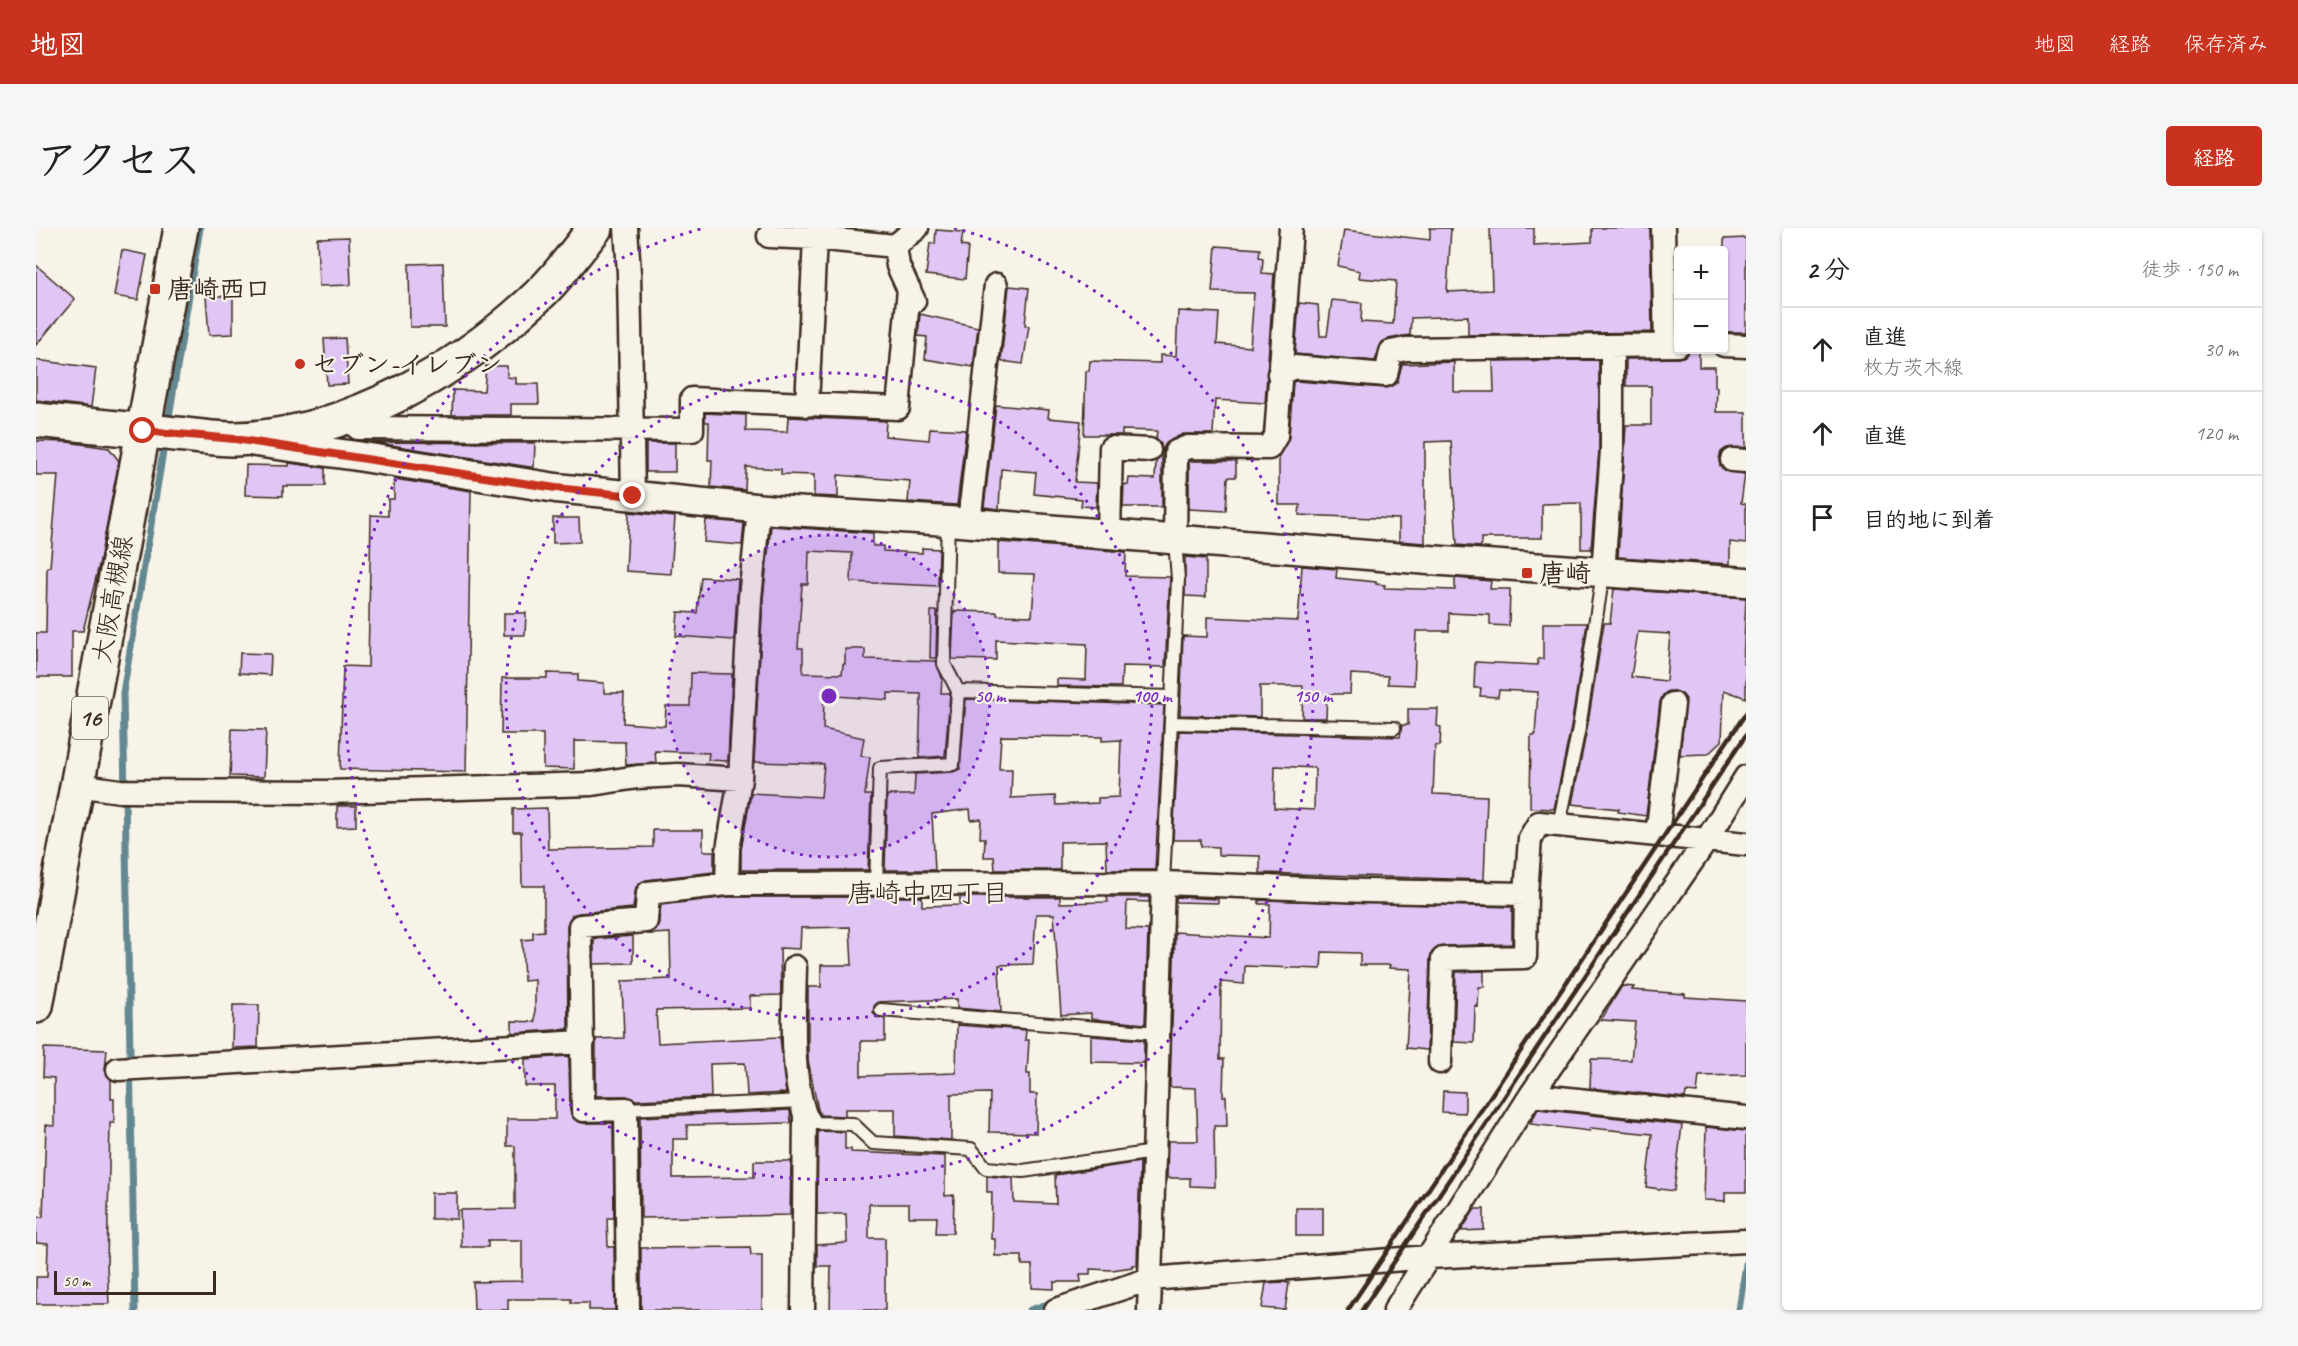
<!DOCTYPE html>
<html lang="ja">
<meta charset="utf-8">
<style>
:root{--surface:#fff;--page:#f6f6f6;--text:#222;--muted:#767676;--line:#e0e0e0;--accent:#c8321e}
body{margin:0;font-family:Caveat,"Klee One",sans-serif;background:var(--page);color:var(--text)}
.controls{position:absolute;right:18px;top:18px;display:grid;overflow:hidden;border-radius:6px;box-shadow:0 2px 4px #0004}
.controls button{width:54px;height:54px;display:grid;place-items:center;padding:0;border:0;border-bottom:2px solid var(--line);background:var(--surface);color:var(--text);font:30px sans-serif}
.scale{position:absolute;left:18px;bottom:15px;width:162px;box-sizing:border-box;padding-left:6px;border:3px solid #3b2a1e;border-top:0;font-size:16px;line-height:21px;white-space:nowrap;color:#3b2a1e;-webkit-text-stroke:4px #f7f3e8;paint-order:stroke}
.stop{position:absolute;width:18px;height:18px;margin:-14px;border:4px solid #c8321e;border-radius:50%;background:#fff}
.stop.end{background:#c8321e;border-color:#fff;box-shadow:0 2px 6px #0008}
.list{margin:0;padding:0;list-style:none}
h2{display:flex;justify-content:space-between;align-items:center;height:78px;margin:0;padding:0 24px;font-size:26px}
h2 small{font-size:20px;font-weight:400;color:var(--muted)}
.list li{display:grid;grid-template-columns:39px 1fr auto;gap:18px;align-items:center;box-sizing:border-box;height:84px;padding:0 24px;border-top:2px solid var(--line)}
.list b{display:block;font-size:22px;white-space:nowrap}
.list p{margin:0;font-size:20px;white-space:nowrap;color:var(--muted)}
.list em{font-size:20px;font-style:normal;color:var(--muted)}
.icon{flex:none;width:33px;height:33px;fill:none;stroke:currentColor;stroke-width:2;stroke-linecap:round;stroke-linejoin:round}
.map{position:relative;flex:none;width:1710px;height:1082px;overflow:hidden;border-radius:6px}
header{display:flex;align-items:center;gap:36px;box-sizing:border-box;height:84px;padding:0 30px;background:var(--accent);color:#fff}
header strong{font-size:28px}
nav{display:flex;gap:33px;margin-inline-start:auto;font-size:21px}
.intro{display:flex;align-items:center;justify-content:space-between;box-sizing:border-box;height:144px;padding:0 36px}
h1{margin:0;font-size:42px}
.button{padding:15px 27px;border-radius:6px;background:var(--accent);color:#fff;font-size:21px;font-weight:700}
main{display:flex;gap:36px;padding:0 36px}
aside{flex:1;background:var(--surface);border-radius:6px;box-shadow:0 2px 4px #0004}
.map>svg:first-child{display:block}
</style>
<header>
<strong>地図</strong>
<nav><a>地図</a><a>経路</a><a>保存済み</a></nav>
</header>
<div class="intro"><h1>アクセス</h1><a class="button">経路</a></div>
<main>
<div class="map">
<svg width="1710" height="1082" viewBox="0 0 1710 1082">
<rect width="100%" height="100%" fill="#f7f3e8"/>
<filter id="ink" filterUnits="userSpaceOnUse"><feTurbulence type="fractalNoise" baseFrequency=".0167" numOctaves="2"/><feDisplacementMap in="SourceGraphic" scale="12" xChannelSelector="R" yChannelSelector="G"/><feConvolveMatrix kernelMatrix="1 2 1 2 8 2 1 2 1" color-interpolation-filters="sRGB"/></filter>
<g filter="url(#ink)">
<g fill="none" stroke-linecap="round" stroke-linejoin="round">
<path stroke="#638891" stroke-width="7" d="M 132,195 L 164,0
M 99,1082 L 87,465 L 129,212
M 994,1082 L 1017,1074
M 1703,1082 L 1710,1036"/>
</g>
<path fill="#dfc6f5" stroke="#3b2a1e" stroke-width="1.5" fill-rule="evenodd" d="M 1394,0 L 1415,0 L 1411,64 L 1456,62 L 1454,0 L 1498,0 L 1498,17 L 1556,14 L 1556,0 L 1614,0 L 1616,104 L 1432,107 L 1432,88 L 1375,90 L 1374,107 L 1352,111 L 1346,114 L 1339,133 L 1259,126 L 1263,75 L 1282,77 L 1284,108 L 1291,108 L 1296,72 L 1326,75 L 1325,94 L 1357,96 L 1360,53 L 1323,50 L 1324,43 L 1302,38 L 1308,2 L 1394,12 Z
M 900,2 L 927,4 L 925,18 L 932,19 L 929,51 L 890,47 L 894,15 L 899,16 Z
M 313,9 L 315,57 L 283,58 L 281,10 Z
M 1710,10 L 1710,104 L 1688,104 L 1688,11 Z
M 1180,18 L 1224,21 L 1223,29 L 1227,30 L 1226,45 L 1238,46 L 1229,175 L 1179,172 L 1177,206 L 1147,206 L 1135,212 L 1129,217 L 1126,224 L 1126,279 L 1087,279 L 1088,256 L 1092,257 L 1093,250 L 1119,251 L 1120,234 L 1126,223 L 1125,216 L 1120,211 L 1121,203 L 1086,202 L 1086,207 L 1048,207 L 1050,143 L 1053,143 L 1054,133 L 1124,135 L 1124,127 L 1140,128 L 1142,83 L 1183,85 L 1181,116 L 1214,119 L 1218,65 L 1176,64 Z
M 86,22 L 111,27 L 102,72 L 78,68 Z
M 407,35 L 409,99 L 374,99 L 373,36 Z
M 0,37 L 39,71 L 0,117 Z
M 973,58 L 993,60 L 989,97 L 993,98 L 987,136 L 965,133 Z
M 170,68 L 197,68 L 197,106 L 173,107 Z
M 884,86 L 942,99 L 937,139 L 889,131 L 891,109 L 882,108 Z
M 309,110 L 312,156 L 291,157 L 288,111 Z
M 1654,122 L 1663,122 L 1663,139 L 1679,139 L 1679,159 L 1681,159 L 1680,184 L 1710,184 L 1710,219 L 1691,220 L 1685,224 L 1683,232 L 1684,238 L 1689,243 L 1709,246 L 1705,275 L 1710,276 L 1710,316 L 1694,314 L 1694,336 L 1582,329 L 1590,197 L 1615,197 L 1615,158 L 1590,158 L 1590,131 L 1642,130 L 1649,128 Z
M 0,132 L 60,140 L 55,179 L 0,172 Z
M 1563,132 L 1563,222 L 1555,321 L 1545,321 L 1545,275 L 1506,276 L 1506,310 L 1445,310 L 1445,319 L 1421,317 L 1415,213 L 1389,214 L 1389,315 L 1363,313 L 1363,291 L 1263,287 L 1264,277 L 1243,277 L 1243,228 L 1253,209 L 1257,154 L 1260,153 L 1349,160 L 1361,155 L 1366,136 L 1418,134 L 1418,164 L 1458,164 L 1457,133 Z
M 450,138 L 471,138 L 471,149 L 480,150 L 480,156 L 502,156 L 503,176 L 475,176 L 475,187 L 416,187 L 417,162 L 448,163 Z
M 960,177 L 1013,182 L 1012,190 L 1045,193 L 1039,254 L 1061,255 L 1060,279 L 1045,278 L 1046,271 L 998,266 L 1000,244 L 965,241 L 963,281 L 948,279 Z
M 669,185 L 710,187 L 710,203 L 751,204 L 752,189 L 850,193 L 849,208 L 893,212 L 894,200 L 930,202 L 921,277 L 872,274 L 874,253 L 802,247 L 802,269 L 778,268 L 778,247 L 745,246 L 745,241 L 710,239 L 709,262 L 675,259 L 676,232 L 672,232 L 673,194 L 669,194 Z
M 0,213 L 31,214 L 73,220 L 83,233 L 63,337 L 47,403 L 36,403 L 36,449 L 0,449 L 0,405 L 10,405 L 11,339 L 14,339 L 22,247 L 0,247 Z
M 336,214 L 499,215 L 498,239 L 494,239 Z
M 610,215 L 639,215 L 639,244 L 610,244 Z
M 1153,233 L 1200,233 L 1200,249 L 1192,249 L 1190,283 L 1153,281 Z
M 253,235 L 289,240 L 289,258 L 247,258 L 247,268 L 209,267 L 210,237 L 253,238 Z
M 358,251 L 435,263 L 430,544 L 304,541 L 307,438 L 332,439 L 335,287 L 352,288 L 352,271 L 358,271 Z
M 593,284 L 639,289 L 635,346 L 590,343 Z
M 517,290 L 543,290 L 544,314 L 517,315 Z
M 670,292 L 708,295 L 706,317 L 668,314 Z
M 735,298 L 837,305 L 837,318 L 847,318 L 847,323 L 886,325 L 886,320 L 903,321 L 902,358 L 815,354 L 816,325 L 773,323 L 772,356 L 766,356 L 762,420 L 767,420 L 767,445 L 806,446 L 807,436 L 809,436 L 809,421 L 829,421 L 829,431 L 900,433 L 906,450 L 905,465 L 914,465 L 909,528 L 883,530 L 885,466 L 852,465 L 852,472 L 788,467 L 787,501 L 828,510 L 825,528 L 834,529 L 829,567 L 835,567 L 832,642 L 705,642 L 705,622 L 715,565 L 785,569 L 788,536 L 718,534 L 727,371 Z
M 962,314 L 1090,324 L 1089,348 L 1134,349 L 1129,439 L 1086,438 L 1085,459 L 1021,458 L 1021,451 L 1050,452 L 1051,416 L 960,412 L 960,432 L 916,431 L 918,383 L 961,384 L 961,387 L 996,388 L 999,346 L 962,345 Z
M 1149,329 L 1170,331 L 1170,369 L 1149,368 Z
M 1266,338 L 1301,341 L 1300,350 L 1340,354 L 1340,356 L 1349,357 L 1348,360 L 1419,362 L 1419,350 L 1455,353 L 1454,361 L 1474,361 L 1473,398 L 1454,397 L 1454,387 L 1413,385 L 1413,403 L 1380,403 L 1378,457 L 1352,456 L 1352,448 L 1315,446 L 1314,466 L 1291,466 L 1290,490 L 1266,490 L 1267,458 L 1224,458 L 1224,489 L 1144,487 L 1147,408 L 1171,409 L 1171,389 L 1262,393 Z
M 665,349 L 702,351 L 698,412 L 640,408 L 642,384 L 661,385 Z
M 1578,361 L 1710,370 L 1707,436 L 1710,436 L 1710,470 L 1688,462 L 1686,513 L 1672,526 L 1644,527 L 1650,471 L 1646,466 L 1639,463 L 1632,463 L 1627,467 L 1624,474 L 1610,588 L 1582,584 L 1583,581 L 1536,576 L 1551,501 L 1568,395 L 1574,395 ZM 1602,404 L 1634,406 L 1630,453 L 1595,449 Z
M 895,383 L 901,383 L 900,430 L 894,430 Z
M 468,385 L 490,385 L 489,407 L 468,407 Z
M 1507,395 L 1551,395 L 1535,499 L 1518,581 L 1494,580 L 1495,507 L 1499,507 L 1502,464 L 1463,462 L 1462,469 L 1444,468 L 1445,460 L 1438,460 L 1439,434 L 1502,437 L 1502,431 L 1507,431 Z
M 204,425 L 235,426 L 234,447 L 203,445 Z
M 511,445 L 542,446 L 542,453 L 568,455 L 568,465 L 588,465 L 587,495 L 629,498 L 630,478 L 654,478 L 655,445 L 696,446 L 692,533 L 672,532 L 673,525 L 619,523 L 620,535 L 590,537 L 589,514 L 538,513 L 538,541 L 507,540 L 507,506 L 465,506 L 466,450 L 511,450 Z
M 930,471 L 1128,477 L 1119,642 L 1071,642 L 1070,613 L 1024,614 L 1024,642 L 959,642 L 958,629 L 948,629 L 949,610 L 944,610 L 945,591 L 935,592 L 934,581 L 896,586 L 899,642 L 849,642 L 851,567 L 878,567 L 879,546 L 917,544 L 924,541 ZM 965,508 L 1066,509 L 1066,513 L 1085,512 L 1083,569 L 1062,570 L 1062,575 L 1020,577 L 1019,568 L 975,570 L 976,541 L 963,541 Z
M 1372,481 L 1402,481 L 1401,498 L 1405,499 L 1404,518 L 1399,518 L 1397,566 L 1451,568 L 1448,652 L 1224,645 L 1224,628 L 1182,627 L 1182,619 L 1165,618 L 1165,612 L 1137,612 L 1143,503 L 1364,509 L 1366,497 L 1372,497 ZM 1239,538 L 1279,540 L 1278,582 L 1238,580 Z
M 196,501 L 230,502 L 228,549 L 194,548 Z
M 301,578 L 320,578 L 320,598 L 301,599 Z
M 511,580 L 512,621 L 617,619 L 617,602 L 667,602 L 667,623 L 678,623 L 678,644 L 610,652 L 600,659 L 597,680 L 543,685 L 536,687 L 531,698 L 532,801 L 476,805 L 476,793 L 499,794 L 499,752 L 488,753 L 486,712 L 497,711 L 497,704 L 508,703 L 508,658 L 486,658 L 485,604 L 477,604 L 477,581 Z
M 692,669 L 886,669 L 886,678 L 924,677 L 924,669 L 1024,669 L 1024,675 L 1072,674 L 1071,669 L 1113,669 L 1113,674 L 1091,673 L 1090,701 L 1112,702 L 1109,796 L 1055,791 L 1055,785 L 1025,787 L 1018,686 L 1000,686 L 997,736 L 963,737 L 965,784 L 921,780 L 921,771 L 842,774 L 838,778 L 837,785 L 841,789 L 849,791 L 849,813 L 825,813 L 825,848 L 920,845 L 921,797 L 990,802 L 989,812 L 993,812 L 991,846 L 994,846 L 994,866 L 1001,866 L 1000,905 L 953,904 L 954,865 L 915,866 L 915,912 L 859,908 L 859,881 L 809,881 L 809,888 L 785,887 L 782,882 L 772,832 L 772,759 L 785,759 L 785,737 L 816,737 L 814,699 L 765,700 L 764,721 L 744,720 L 745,767 L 714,768 L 714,780 L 620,782 L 622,815 L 744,809 L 750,865 L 711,867 L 709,835 L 674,836 L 675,869 L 600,872 L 590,868 L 560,868 L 560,811 L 588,810 L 586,753 L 635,751 L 634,705 L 613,706 L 622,700 L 625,677 Z
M 1140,669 L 1182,671 L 1182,675 L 1140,674 Z
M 1223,672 L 1476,679 L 1476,716 L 1407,718 L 1396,724 L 1394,731 L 1391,822 L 1370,820 L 1375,741 L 1353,740 L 1354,737 L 1324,737 L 1324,725 L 1286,724 L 1285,741 L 1209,738 L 1208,756 L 1185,754 L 1184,831 L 1188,831 L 1187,868 L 1190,868 L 1191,898 L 1178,898 L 1179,959 L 1154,958 L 1154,950 L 1131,950 L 1132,913 L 1162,913 L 1160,860 L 1134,859 L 1139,704 L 1233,710 L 1234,676 L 1223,676 Z
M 597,708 L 597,735 L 558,736 L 558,711 Z
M 1448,743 L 1448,759 L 1443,759 L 1442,779 L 1439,778 L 1438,815 L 1418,814 L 1420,744 Z
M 1586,758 L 1598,759 L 1596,762 L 1649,766 L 1649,769 L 1710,773 L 1710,847 L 1663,848 L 1661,865 L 1650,864 L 1649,870 L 1554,860 L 1555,831 L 1595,832 L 1599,794 L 1565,792 Z
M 197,777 L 223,777 L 222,819 L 196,820 Z
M 1055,808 L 1108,812 L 1108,835 L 1055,834 Z
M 8,820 L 71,822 L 69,842 L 75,852 L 75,871 L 78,871 L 78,895 L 74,895 L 71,1037 L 73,1076 L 0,1076 L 0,1049 L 11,1049 L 12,1016 L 0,1015 L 0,989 L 7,989 L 10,897 L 18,898 L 18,850 L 7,849 Z
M 533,828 L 534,882 L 536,889 L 547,895 L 577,895 L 578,990 L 571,990 L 572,1019 L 578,1019 L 579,1082 L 553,1082 L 553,1075 L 535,1075 L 535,1071 L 472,1071 L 472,1082 L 438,1082 L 437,1054 L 486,1053 L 486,1012 L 452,1012 L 452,1019 L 425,1019 L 424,982 L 479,981 L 479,918 L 471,918 L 471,891 L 519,891 L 519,858 L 489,858 L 489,831 Z
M 1407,863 L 1429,864 L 1429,885 L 1406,884 Z
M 1502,881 L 1646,897 L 1638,963 L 1610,959 L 1616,906 L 1555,900 L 1554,903 L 1494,896 Z
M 754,882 L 755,895 L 651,897 L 652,911 L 637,911 L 637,950 L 718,949 L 718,933 L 755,933 L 754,987 L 605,990 L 604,889 Z
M 1670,899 L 1710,903 L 1710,964 L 1689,964 L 1689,973 L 1668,972 Z
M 782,903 L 809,904 L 809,921 L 815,921 L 815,924 L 909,928 L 909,968 L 918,967 L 917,1005 L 900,1005 L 901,989 L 873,989 L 873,976 L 833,976 L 833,1010 L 849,1010 L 849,1082 L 794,1082 L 795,1038 L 781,1038 L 781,1017 L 811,1015 L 810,986 L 781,986 Z
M 1104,934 L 1101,1037 L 1096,1037 L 1096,1039 L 1076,1042 L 1054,1041 L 1054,1046 L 1044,1046 L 1045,1054 L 1018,1054 L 1018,1061 L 996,1060 L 996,1037 L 986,1037 L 986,1028 L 959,1028 L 959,1011 L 955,1011 L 956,964 L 951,964 L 951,948 L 977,950 L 978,974 L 1020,976 L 1019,947 Z
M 395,965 L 421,965 L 421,991 L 395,991 Z
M 1260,980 L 1287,980 L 1287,1008 L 1260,1008 Z
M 1439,981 L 1448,981 L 1448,1002 L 1425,1003 Z
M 714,1019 L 715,1027 L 726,1027 L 726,1082 L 605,1082 L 605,1020 Z
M 1246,1054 L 1253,1055 L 1249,1082 L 1226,1080 L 1230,1055 Z"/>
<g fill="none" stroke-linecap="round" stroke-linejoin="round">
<defs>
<path id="service" d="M 912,293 L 908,436 L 922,463 L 1136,469
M 1135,495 L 1358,500
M 1523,597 L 1543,500 L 1567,345
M 1127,655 L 1142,351 L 1139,312
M 840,656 L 844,540 L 917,536 L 922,463
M 845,782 L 1122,805
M 590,881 L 766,873 L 780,895 L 817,896 L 837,915 L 935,921 L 950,940 L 987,943 L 1118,924"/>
<path id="minor" d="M 590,0 L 593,45 L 597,268
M 1627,0 L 1630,117
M 733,8 L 779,10 L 859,18
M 878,73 L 862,38 L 859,18 L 881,0
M 1688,117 L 1710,118
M 1243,146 L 1258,139 L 1350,147 L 1355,124 L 1370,121 L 1642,117
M 771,177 L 779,10
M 322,200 L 656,202 L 656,171 L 862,180 L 873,61
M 1696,232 L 1710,233
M 933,295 L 960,57
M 1073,307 L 1075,220 L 1113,222
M 1139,312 L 1140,224 L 1152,219 L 1233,220 L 1240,208 L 1255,0
M 1567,345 L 1576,222 L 1576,118
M 704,551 L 692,621 L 691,656 L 1127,655 L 1330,663 L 1490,666 L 1494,610 L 1503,595 L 1710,616
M 41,557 L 84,563 L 292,564 L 556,556 L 602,549 L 642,547 L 704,551 L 714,370 L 723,281
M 1621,607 L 1637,476
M 759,739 C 758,786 754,842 769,887 L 767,1082
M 1404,834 L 1407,731 L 1489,729 L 1490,666
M 82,841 L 547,814
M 1495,867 L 1710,890
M 592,1082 L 590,881 L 547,882 L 544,698 L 610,693 L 612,665 L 691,656
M 1020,1082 L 1114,1051 L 1393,1029 L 1710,1013
M 1113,1082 L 1127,655
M 1359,1082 L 1495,867 L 1670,613 L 1710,549"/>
<path id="tertiary" d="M 219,214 L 321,228 L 520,260 L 739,282 L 912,293 L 1393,332 L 1710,354"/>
<path id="secondary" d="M 0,192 C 44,196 87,201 131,205 C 153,207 176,211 199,211 C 312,208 428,140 507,63 C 526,44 542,21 559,0"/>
<path id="primary" d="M 0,778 L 145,0"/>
</defs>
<use href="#service" stroke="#3b2a1e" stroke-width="16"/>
<use href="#minor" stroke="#3b2a1e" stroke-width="27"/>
<use href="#tertiary" stroke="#3b2a1e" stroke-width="33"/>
<use href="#secondary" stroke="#3b2a1e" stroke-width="38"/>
<use href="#primary" stroke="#3b2a1e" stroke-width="38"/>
<use href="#service" stroke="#f7f3e8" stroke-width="12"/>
<use href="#minor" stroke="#f7f3e8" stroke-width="22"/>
<use href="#tertiary" stroke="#f7f3e8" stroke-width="28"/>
<use href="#secondary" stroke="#f7f3e8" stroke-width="33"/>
<use href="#primary" stroke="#f7f3e8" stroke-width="33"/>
<path stroke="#3b2a1e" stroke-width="4.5" d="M 1312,1082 L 1710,485
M 1326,1082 L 1710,507"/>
</g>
</g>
<g fill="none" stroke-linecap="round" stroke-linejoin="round" filter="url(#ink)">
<path stroke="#c8321e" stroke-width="8" d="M 107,203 L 199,211 L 520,260 L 597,268"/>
</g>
<circle cx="793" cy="468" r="161" fill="#7b2cbf" fill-opacity=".12"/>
<g fill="none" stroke="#7b2cbf" stroke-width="3" stroke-dasharray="3 6">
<circle cx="793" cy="468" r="161"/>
<circle cx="793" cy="468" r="323"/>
<path d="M918 0A484 484 0 1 1 668 0"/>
</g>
<g fill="#c8321e" stroke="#f7f3e8" stroke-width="2">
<rect x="113" y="55" width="12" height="12" rx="3"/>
<circle cx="264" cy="136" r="6"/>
<rect x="1485" y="339" width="12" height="12" rx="3"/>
</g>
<g text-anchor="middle" stroke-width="4.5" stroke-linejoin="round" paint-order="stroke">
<rect fill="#f7f3e8" stroke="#73665b" stroke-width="1.5" x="36" y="469" width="36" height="42" rx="4.5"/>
<g font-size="24" font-weight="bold" fill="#3b2a1e">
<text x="54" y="498">16</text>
</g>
<g font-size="26" font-weight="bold" fill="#3b2a1e" stroke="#f7f3e8" text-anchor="start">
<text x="131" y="70">唐崎西口</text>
<text x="276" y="145">セブン-イレブン</text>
<text x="1503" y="354">唐崎</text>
</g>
<g font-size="26" fill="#3b2a1e" stroke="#f7f3e8">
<text transform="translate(76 371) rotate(-80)" y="9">大阪高槻線</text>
</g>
<g font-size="27" fill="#3b2a1e" stroke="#f7f3e8">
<text x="892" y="674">唐崎中四丁目</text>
</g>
</g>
<circle cx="793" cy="468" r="9" fill="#7b2cbf" stroke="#f7f3e8" stroke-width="3"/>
<g font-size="18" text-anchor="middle" font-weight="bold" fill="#7b2cbf" stroke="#f7f3e8" stroke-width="4.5" stroke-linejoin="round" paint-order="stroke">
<text x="954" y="474">50 m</text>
<text x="1116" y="474">100 m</text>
<text x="1277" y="474">150 m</text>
</g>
</svg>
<div class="controls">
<button>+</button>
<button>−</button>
</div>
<div class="scale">50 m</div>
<div class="stop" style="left:107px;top:203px"></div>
<div class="stop end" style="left:597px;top:268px"></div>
</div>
<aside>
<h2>2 分<small>徒歩 · 150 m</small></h2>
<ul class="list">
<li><svg class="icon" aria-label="ahead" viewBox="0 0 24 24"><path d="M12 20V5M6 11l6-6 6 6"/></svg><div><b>直進</b><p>枚方茨木線</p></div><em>30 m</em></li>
<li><svg class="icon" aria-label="ahead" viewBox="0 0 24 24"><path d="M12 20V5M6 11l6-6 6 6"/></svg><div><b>直進</b></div><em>120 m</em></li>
<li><svg class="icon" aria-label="arrive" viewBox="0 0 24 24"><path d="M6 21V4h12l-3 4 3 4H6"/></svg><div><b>目的地に到着</b></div></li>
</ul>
</aside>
</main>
